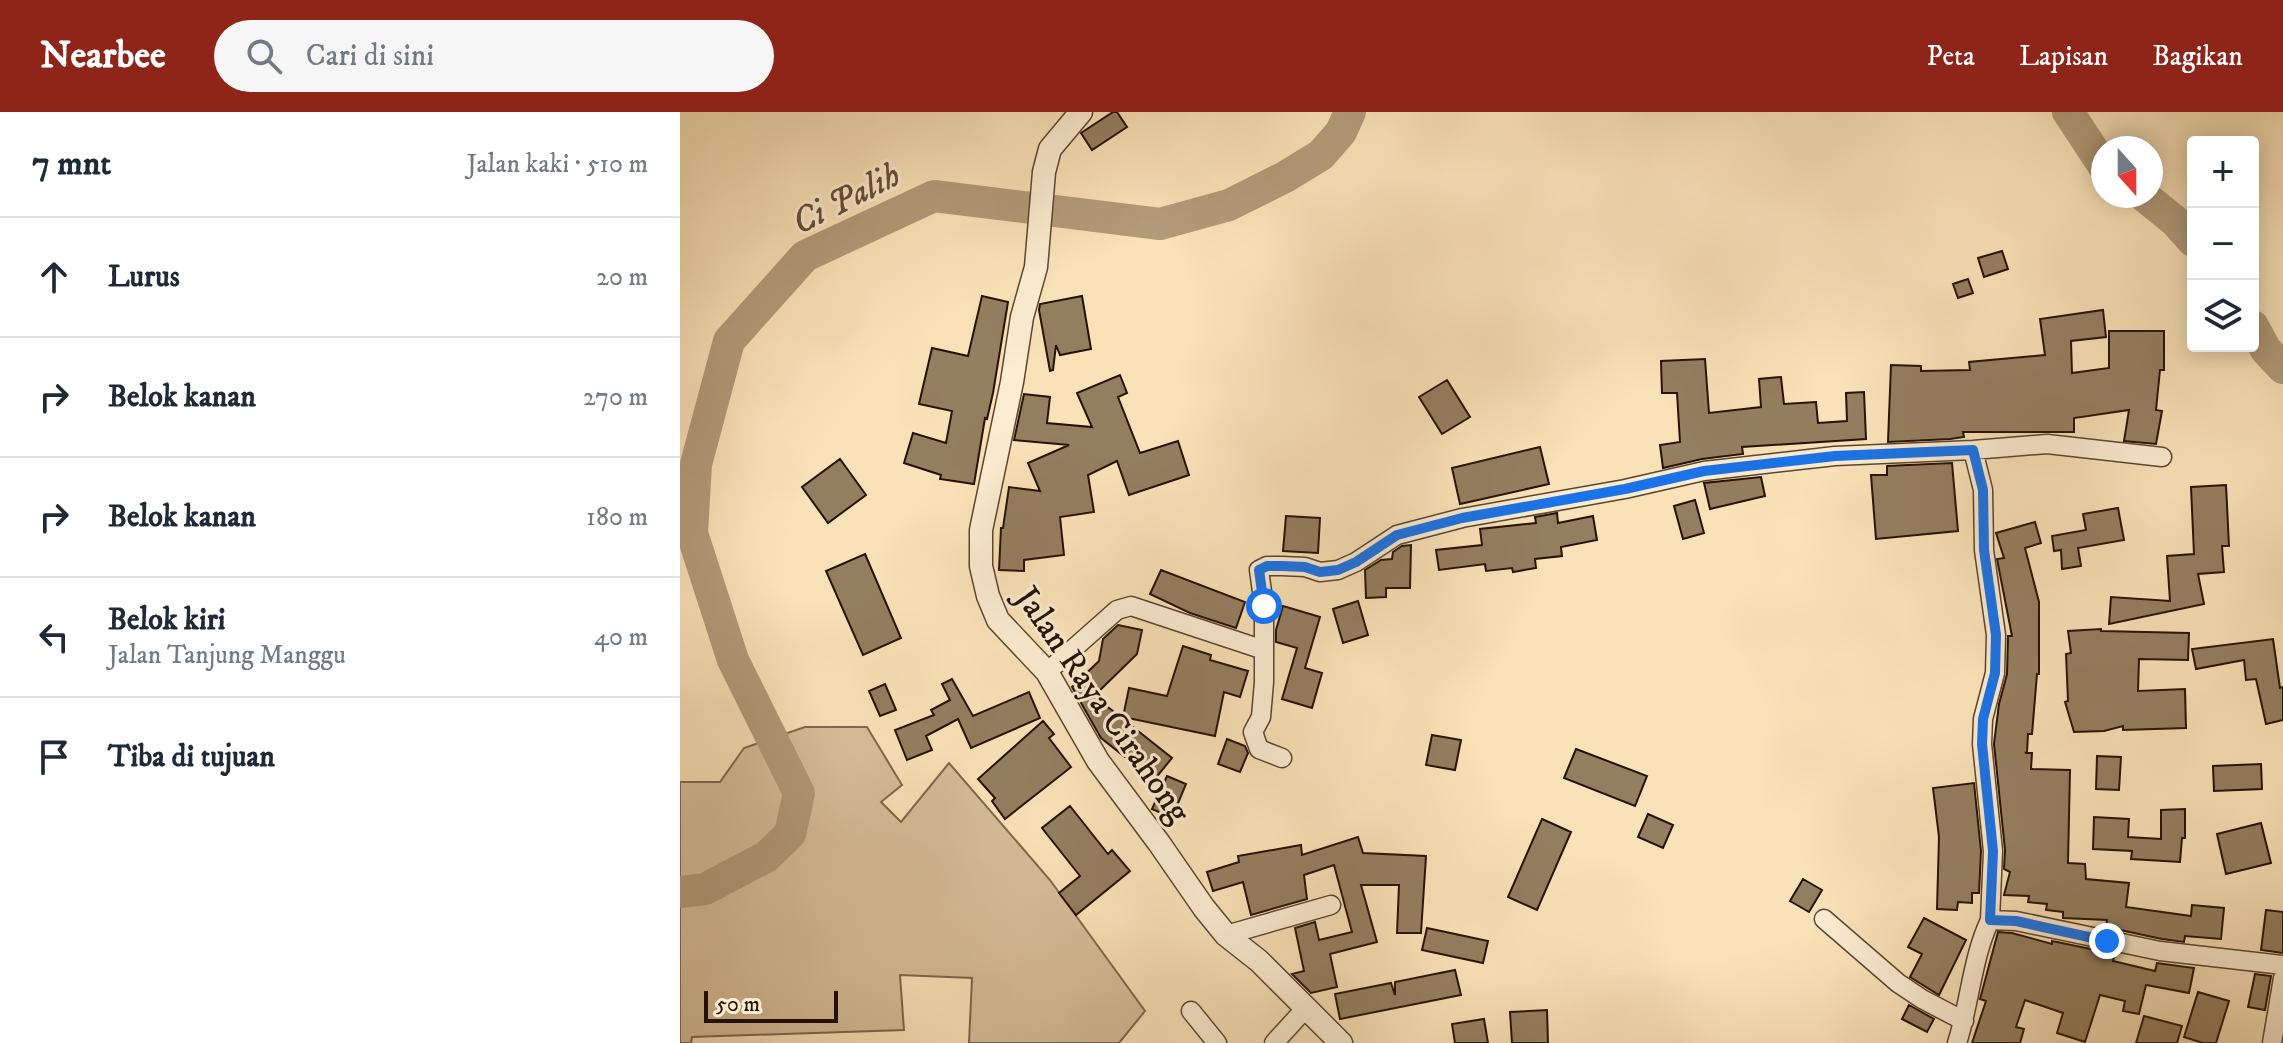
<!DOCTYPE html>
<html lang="id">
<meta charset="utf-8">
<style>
:root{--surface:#fff;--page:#f6f6f7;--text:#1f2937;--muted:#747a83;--line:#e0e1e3;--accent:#8f2418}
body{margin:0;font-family:"IM FELL DW Pica",serif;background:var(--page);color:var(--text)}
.controls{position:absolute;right:24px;top:24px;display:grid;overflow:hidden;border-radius:8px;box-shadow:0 4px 20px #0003}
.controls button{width:72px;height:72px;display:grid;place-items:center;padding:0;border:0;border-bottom:2px solid var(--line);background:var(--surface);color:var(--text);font:40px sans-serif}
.compass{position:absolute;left:1411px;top:24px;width:72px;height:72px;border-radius:50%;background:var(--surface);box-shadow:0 4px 20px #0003;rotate:159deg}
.scale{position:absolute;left:24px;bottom:20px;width:134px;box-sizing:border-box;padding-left:8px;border:4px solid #261101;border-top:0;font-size:22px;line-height:28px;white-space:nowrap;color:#261101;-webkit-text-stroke:6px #fcecd1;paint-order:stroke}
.stop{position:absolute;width:24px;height:24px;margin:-18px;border:6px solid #1a73e8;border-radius:50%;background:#fff}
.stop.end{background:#1a73e8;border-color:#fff;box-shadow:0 2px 8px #0008}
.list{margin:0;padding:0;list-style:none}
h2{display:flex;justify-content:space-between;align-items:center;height:104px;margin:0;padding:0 32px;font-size:34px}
h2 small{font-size:26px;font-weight:400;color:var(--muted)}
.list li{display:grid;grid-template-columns:52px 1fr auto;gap:24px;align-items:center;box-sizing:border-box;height:120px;padding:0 32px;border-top:2px solid var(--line)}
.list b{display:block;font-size:30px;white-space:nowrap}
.list p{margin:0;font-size:26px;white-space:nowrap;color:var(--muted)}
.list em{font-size:26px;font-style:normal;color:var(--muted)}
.icon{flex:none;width:44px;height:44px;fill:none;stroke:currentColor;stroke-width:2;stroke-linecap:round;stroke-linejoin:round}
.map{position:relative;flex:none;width:1603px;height:931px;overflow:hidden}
header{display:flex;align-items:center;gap:48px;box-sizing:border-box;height:112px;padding:0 40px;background:var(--accent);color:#fff}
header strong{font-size:38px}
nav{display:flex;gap:44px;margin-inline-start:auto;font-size:28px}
.search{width:560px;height:72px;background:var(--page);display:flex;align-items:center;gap:20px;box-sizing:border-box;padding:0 28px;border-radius:44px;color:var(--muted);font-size:30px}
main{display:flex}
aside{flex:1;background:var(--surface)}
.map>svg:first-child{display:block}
</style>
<header>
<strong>Nearbee</strong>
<div class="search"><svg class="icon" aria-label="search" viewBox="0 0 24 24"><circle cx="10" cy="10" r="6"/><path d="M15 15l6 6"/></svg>Cari di sini</div>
<nav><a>Peta</a><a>Lapisan</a><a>Bagikan</a></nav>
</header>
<main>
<aside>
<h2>7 mnt<small>Jalan kaki · 510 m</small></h2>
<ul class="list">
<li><svg class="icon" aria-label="ahead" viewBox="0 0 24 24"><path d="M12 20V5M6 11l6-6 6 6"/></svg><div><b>Lurus</b></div><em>20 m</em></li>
<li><svg class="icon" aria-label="right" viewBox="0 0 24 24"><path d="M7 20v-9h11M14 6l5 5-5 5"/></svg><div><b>Belok kanan</b></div><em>270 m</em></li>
<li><svg class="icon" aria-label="right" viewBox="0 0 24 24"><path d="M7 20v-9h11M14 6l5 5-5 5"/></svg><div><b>Belok kanan</b></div><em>180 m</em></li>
<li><svg class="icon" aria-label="left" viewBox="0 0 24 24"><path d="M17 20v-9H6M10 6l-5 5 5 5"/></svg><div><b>Belok kiri</b><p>Jalan Tanjung Manggu</p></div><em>40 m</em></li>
<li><svg class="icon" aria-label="arrive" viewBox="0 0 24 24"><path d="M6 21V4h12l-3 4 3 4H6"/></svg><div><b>Tiba di tujuan</b></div></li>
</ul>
</aside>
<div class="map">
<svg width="1603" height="931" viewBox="0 0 1603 931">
<rect width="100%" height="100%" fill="#fae2b8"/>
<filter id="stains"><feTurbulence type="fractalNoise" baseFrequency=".0025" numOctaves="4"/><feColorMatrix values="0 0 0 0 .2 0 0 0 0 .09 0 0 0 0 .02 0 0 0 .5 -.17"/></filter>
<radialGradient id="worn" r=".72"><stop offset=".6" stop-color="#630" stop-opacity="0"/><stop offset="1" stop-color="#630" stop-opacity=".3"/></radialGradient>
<path fill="#d6be99" stroke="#7e684d" stroke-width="2" d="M 125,615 L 187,615 L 222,673 L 201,690 L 221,710 L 269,651 L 370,768 L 465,899 L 439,931 L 289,931 L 292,866 L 220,863 L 224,918 L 12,925 L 11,931 L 0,931 L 0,670 L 40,670 L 64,636 Z"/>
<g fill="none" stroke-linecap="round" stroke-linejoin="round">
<path stroke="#b29b7a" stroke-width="32" d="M 1388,0 L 1423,53
M 1464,84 L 1495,109 L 1513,129
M 1573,214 L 1586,238 L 1603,256
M 0,780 L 25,777 L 86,745 L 110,722 L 119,681 L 53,548 L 12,421 L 16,352 L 49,229 L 125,144 L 254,84 L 480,112 L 549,93 L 605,65 L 641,43 L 661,20 L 670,0"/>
</g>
<path fill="#947e60" stroke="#261101" stroke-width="2" d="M 433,0 L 437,0 L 447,15 L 412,38 L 401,21 Z
M 1322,139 L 1328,157 L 1304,165 L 1298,146 Z
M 1288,167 L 1293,181 L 1278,186 L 1273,172 Z
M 302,184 L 328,190 L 313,281 L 307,307 L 305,306 L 294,372 L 260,367 L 261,363 L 224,351 L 233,321 L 266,331 L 272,299 L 239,292 L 252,236 L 288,244 Z
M 402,184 L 411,237 L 380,243 L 376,233 L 373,258 L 370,259 L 359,198 L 360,192 Z
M 1423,198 L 1426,225 L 1391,229 L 1392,261 L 1429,256 L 1429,219 L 1484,219 L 1484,258 L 1480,258 L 1476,298 L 1482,299 L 1476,332 L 1444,329 L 1449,298 L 1394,306 L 1394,320 L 1283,320 L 1284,325 L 1270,327 L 1208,330 L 1211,253 L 1241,254 L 1241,259 L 1290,258 L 1289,250 L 1365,243 L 1360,207 Z
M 1025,247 L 1029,301 L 1081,295 L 1079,267 L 1101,265 L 1104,292 L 1136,290 L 1138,311 L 1167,309 L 1166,281 L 1184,280 L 1186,327 L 1062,335 L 1063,342 L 1022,347 L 983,356 L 980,333 L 1000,330 L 997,281 L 982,281 L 981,249 Z
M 440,263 L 447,281 L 438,285 L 460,341 L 498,329 L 509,363 L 449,383 L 437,349 L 408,363 L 414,400 L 380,405 L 384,443 L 344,448 L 344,459 L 319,458 L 321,416 L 323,416 L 329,375 L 360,379 L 348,351 L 389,333 L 334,328 L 344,282 L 370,285 L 367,311 L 412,315 L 397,281 Z
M 767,268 L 790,305 L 762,322 L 739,285 Z
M 860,335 L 869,372 L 780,392 L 772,356 Z
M 160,347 L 186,383 L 148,411 L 122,375 Z
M 1272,351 L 1278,419 L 1196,427 L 1191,363 L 1207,363 L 1207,354 Z
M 1081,365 L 1085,384 L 1030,397 L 1024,371 Z
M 1546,373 L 1549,434 L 1542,434 L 1544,460 L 1518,462 L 1524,492 L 1429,512 L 1431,485 L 1490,489 L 1487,444 L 1514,442 L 1511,375 Z
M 1015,388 L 1024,421 L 1003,427 L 994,394 Z
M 1438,396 L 1444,428 L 1398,436 L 1401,454 L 1382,457 L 1381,438 L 1374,439 L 1372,424 L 1406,418 L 1403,402 Z
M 877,401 L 878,411 L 913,404 L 917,428 L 881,435 L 882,444 L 855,447 L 856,456 L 833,460 L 832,456 L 806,459 L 805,452 L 759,458 L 756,438 L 802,433 L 800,417 L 856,411 L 855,405 Z
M 606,404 L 640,406 L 638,441 L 603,439 Z
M 1355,410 L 1361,431 L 1345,436 L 1359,490 L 1359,562 L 1357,562 L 1352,622 L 1348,622 L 1347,640 L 1345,641 L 1352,641 L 1351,657 L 1390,658 L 1388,751 L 1405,752 L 1406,767 L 1449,771 L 1446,795 L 1511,804 L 1512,793 L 1544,796 L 1541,827 L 1505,824 L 1504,830 L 1482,827 L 1426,815 L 1427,808 L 1383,806 L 1383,800 L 1366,798 L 1367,792 L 1348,790 L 1349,784 L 1324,783 L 1330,760 L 1324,757 L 1325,738 L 1314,632 L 1319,592 L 1327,562 L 1328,524 L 1332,524 L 1317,447 L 1324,446 L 1316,421 Z
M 731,433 L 730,476 L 706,476 L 706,485 L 686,486 L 685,458 L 701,448 L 712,447 L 713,440 L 722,434 Z
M 185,442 L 221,526 L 183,543 L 146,459 Z
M 481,458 L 565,490 L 556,516 L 510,501 L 470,482 Z
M 678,489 L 688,523 L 663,531 L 653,497 Z
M 603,494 L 640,505 L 625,556 L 642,561 L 632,596 L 602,587 L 617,536 L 596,530 L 596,518 Z
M 438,513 L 462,518 L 457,542 L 414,584 L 492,646 L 474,668 L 421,626 L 392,575 L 419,549 L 423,527 Z
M 1421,517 L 1421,519 L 1509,521 L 1508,548 L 1459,547 L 1458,579 L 1505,577 L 1506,616 L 1443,618 L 1443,614 L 1424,619 L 1394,620 L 1385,590 L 1388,589 L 1386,542 L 1391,541 L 1388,519 Z
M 1593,527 L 1600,576 L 1603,575 L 1603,608 L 1586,612 L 1576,567 L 1566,568 L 1564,548 L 1516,557 L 1512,537 Z
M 503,534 L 531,543 L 530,548 L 568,559 L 560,585 L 544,580 L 535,624 L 443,605 L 449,576 L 487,584 Z
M 272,567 L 293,604 L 349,580 L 360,606 L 291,636 L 278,607 L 246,624 L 252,638 L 227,648 L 215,618 L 254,603 L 251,598 L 270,588 L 262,572 Z
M 205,572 L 216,598 L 200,604 L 189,579 Z
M 363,609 L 374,622 L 369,626 L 391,655 L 325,707 L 312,689 L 315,686 L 298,667 Z
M 752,623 L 781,628 L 775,658 L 746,653 Z
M 547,627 L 565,634 L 568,641 L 560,660 L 538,652 Z
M 896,637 L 967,664 L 955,694 L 884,666 Z
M 1417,644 L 1441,645 L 1439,678 L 1416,677 Z
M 1581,652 L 1582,677 L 1534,679 L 1533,654 Z
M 487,664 L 506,672 L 492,706 L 472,697 Z
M 1294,671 L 1301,739 L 1299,781 L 1292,781 L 1292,791 L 1278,790 L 1277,798 L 1257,797 L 1259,725 L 1253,676 Z
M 390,694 L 428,742 L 432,738 L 450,759 L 396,803 L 379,781 L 400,764 L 362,716 Z
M 1505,697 L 1505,726 L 1502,726 L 1500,750 L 1451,747 L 1452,739 L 1413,737 L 1414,705 L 1449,707 L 1448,725 L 1481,727 L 1481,698 Z
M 968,702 L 993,713 L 983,736 L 958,725 Z
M 862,707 L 891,720 L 857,798 L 828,785 Z
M 1581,711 L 1591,751 L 1546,762 L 1537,722 Z
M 678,725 L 683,741 L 746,744 L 741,821 L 717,821 L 719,773 L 681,773 L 697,830 L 650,842 L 657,875 L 631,881 L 612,862 L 624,859 L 615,816 L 635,810 L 639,828 L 672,820 L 654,753 L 624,763 L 627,787 L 571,803 L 563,770 L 533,779 L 527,760 L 559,750 L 558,744 L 621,733 L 622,743 Z
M 1123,767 L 1142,778 L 1129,800 L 1110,789 Z
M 1586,798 L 1603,800 L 1603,841 L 1581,838 Z
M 1244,806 L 1286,828 L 1259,883 L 1230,865 L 1242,842 L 1228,835 Z
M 747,816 L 808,829 L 803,851 L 742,838 Z
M 1318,820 L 1332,821 L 1372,832 L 1372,829 L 1435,842 L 1433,849 L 1475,859 L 1477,851 L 1514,856 L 1509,881 L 1466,873 L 1459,902 L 1443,899 L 1445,889 L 1420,883 L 1405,930 L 1377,921 L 1383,901 L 1345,888 L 1336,915 L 1344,917 L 1340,931 L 1292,931 L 1306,889 L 1300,887 Z
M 775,858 L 781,883 L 660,907 L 655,882 L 711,871 L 715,883 L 715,870 Z
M 1575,862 L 1591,864 L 1585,898 L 1568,895 Z
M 1518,880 L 1549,889 L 1536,931 L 1523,931 L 1504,925 Z
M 1229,893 L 1254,907 L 1247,920 L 1222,907 Z
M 867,898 L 868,931 L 832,931 L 830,900 Z
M 1464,904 L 1502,914 L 1497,931 L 1456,931 Z
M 804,907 L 808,931 L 775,931 L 772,912 Z"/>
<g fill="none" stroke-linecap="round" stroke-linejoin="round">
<defs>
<path id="minor" d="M 1293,338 L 1303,378 L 1304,438 L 1316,523 L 1315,561 L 1303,607 L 1302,632 L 1313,739 L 1310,808
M 367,560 L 437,498 L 451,494 L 584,538
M 602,646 L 579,637 L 573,620 L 581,605 L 584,570 L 584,494 L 579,458 L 587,454 L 602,454 L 625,455 L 640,460 L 658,458 L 676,450 L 717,423 L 782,406 L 945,377 L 1024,359 L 1155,344 L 1293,338 L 1367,332 L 1482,345
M 1144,807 L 1218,871 L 1242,887 L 1284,909
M 546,823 L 651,793
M 511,899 L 537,931
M 594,931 L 625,897
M 1277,931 C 1290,891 1292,846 1310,808 L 1336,809 L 1480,839 L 1603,853
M 1592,931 L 1603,866"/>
<path id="tertiary" d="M 401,0 L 370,37 L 364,60 L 356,155 L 342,205 L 332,270 L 301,418 L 301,454 L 308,484 L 318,508 L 367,560 L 418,649 L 479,731 L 524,796 L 546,823 L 579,849 L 661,931"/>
</defs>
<use href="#minor" stroke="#5b452f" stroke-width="21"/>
<use href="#tertiary" stroke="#5b452f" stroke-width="25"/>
<use href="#minor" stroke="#fcecd1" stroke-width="18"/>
<use href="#tertiary" stroke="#fcecd1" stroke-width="22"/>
</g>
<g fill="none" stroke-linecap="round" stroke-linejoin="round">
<path stroke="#1a73e8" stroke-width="10" d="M 584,494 L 579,458 L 587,454 L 602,454 L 625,455 L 640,460 L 658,458 L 676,450 L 717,423 L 782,406 L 945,377 L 1024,359 L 1155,344 L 1293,338 L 1303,378 L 1304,438 L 1316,523 L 1315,561 L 1303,607 L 1302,632 L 1313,739 L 1310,808 L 1336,809 L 1427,829"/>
</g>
<g text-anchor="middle" stroke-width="6" stroke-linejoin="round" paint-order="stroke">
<g font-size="34" fill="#261101" stroke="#fcecd1">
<text transform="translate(424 592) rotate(55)" y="12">Jalan Raya Cirahong</text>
</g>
<g font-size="36" font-style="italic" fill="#654f37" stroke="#fcecd1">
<text transform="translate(165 85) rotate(-27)" y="13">Ci Palih</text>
</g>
</g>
<rect width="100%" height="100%" filter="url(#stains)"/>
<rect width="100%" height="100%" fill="url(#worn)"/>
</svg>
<div class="controls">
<button>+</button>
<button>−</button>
<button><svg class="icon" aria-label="layers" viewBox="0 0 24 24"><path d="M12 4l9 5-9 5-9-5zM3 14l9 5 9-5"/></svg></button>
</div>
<svg class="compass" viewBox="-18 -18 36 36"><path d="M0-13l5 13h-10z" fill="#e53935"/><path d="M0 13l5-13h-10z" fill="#747a83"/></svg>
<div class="scale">50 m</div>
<div class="stop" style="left:584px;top:494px"></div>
<div class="stop end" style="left:1427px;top:829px"></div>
</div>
</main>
